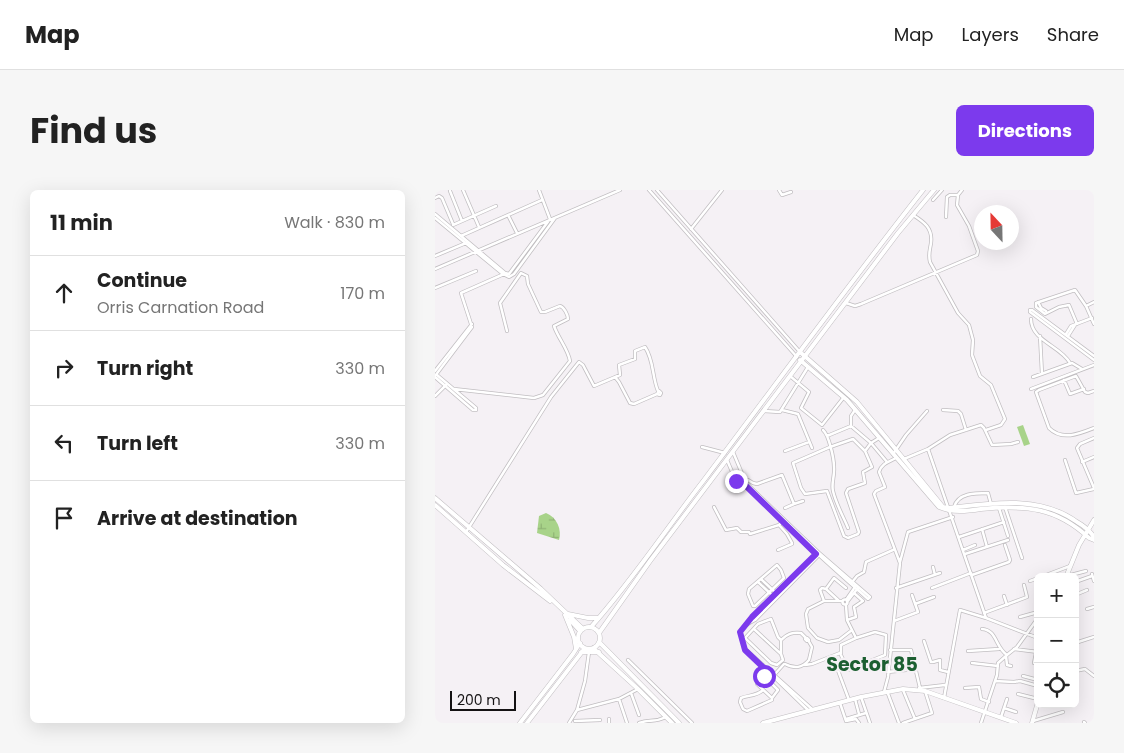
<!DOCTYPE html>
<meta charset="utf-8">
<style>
:root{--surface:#fff;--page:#f6f6f6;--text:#222;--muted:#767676;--line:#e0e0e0;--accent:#7c3aed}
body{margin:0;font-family:Poppins,sans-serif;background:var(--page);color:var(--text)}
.controls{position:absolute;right:15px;bottom:15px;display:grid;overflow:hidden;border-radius:8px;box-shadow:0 5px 20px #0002}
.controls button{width:45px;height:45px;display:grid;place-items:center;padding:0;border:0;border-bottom:1px solid var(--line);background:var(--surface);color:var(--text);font:25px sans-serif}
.compass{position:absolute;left:539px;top:15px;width:45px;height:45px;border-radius:50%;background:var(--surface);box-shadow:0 5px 20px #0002;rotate:338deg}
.scale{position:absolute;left:15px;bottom:12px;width:66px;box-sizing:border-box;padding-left:5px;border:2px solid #141213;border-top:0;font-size:14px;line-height:18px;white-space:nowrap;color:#141213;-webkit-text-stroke:4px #f5f1f5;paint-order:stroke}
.stop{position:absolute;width:15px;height:15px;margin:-11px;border:4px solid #7c3aed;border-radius:50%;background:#fff}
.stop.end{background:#7c3aed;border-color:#fff;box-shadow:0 1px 5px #0008}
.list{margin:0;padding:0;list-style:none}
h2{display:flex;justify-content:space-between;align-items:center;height:65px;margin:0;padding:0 20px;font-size:21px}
h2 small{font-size:16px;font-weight:400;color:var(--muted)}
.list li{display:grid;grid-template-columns:32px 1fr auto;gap:15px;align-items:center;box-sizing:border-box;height:75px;padding:0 20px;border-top:1px solid var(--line)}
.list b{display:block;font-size:19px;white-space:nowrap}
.list p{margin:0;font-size:16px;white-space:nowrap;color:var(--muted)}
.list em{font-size:16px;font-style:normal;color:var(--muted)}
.icon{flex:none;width:28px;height:28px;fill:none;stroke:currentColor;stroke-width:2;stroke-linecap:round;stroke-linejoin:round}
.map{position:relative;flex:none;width:659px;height:533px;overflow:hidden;border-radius:8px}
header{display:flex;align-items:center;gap:30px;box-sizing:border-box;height:70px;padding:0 25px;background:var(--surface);border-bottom:1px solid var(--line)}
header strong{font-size:24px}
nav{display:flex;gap:28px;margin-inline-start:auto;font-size:18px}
.intro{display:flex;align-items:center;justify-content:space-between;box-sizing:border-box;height:120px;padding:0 30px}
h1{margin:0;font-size:35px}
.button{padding:12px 22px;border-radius:8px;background:var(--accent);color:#fff;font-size:18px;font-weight:700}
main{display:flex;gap:30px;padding:0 30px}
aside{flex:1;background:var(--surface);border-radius:8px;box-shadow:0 5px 20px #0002}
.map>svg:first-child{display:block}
</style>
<header>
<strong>Map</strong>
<nav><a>Map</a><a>Layers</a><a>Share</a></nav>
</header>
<div class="intro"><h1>Find us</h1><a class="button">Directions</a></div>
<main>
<aside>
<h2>11 min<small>Walk · 830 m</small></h2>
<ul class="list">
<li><svg class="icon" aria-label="ahead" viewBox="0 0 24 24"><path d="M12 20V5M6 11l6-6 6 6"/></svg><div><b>Continue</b><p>Orris Carnation Road</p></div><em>170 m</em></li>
<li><svg class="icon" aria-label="right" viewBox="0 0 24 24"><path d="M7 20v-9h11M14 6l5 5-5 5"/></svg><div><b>Turn right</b></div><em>330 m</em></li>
<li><svg class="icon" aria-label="left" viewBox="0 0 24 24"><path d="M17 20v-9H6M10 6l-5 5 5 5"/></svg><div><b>Turn left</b></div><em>330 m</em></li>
<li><svg class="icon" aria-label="arrive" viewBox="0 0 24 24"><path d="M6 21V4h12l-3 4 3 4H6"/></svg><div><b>Arrive at destination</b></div></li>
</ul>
</aside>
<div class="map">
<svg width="659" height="533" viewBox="0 0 659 533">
<defs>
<pattern id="wetland-marsh" width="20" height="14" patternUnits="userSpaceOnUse" patternTransform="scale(1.25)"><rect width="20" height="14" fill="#a8d389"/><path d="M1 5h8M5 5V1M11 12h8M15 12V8" fill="none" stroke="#90b475"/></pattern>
</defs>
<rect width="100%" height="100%" fill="#f5f1f5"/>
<path fill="url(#wetland-marsh)" d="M 111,323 C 122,327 127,340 124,350 L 102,343 L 104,326 Z"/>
<path fill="#a8d389" d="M 588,235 L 595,254 L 589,256 L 582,237 Z"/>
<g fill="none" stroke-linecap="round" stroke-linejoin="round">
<defs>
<path id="street" d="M 28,0 L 44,37
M 214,0 L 362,167
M 222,0 L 365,162
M 344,0 L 347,5 L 356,2
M 15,1 L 27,31
M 0,8 L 4,6 L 7,8 L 18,34
M 498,10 L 507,0
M 0,24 L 70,83 L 74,84 L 115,29 L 104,0
M 73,25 L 82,43
M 478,25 C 489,32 498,38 496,53 C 495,60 493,64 495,72 L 523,123 L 534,135 L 538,150 L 537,165 L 545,186 L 556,195 L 570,229 L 566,235 L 551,240
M 511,27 L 512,7 L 515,5 L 523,5
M 0,28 L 68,84 L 74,87 L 79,84 L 120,28
M 18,35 L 61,16
M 256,39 L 287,0
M 26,46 L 107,10
M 0,66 L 31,53
M 0,79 L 185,0
M 0,98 L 41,81
M 603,112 L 606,118 L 611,121
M 411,113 L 420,116 L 426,114 L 542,65 L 543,61 L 534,36 L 522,15 L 523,5 L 527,0
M 651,116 L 659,112
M 597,120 L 595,120 L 595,122 L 659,170
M 597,120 L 659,166
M 596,129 C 596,151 626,156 635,173
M 642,134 L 634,115 L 624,117 L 610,124 L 601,117 L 601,113 L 640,100 L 651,116 L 659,134
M 631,144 L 636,136 L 657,128
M 605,146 L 607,184
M 633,146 L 640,135
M 0,181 L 37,134
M 2,185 L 41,218 L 41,220
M 0,186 L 37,137 L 26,103 L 69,84
M 355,186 L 374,202 L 366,218 L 387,235 L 409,207
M 0,187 L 38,220 L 41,220
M 180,187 L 184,192 L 195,213 L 199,214 L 222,204
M 598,187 L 637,173 L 647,179
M 629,190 L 635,204 L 649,199
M 19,199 L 99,208 L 108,205 L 135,171 C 133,159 123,148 119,136 L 133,129 C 133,125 129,117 125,116 L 110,122 L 106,122 L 93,94 L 92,86 L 86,83 L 65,113 L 72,141
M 596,199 L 659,175
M 224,201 L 226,203 L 225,205 L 222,204 Z
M 659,201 L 653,203 L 650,202 L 641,186 L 604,200 L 601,202 L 614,238 C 627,251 644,244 659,238
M 0,206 L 11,195
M 347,220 L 363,224 L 377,258
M 508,220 L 523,221 L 526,224 L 531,240
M 329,221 L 345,222 L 373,177
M 416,236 L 416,226 L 420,220
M 388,240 C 394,245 399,269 399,277 C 400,286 396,293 398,301 C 401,314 408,326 413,338
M 392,246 L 416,236 L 436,253 L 452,272
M 659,248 L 645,254 L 642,258 L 659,298
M 418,249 L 430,261 L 437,277 L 428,282 L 430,293 L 413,299 L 411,303 L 424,342 L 423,344 L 413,348 L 409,346 L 392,301 L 370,304 L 366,298 L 358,273 L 395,257 Z
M 267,257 L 290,263
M 350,261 L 374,252
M 430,261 L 436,253 L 444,248
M 298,262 L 311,293 L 383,362
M 458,264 L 471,245 L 492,221
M 469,269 L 493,259
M 292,270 L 301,291 L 309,294 C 349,334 391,372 433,409
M 630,270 L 641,303 L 659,299
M 647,272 L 659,267
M 305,292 L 313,290 L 318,293 L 322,294 L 347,285 L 359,314 L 368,311
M 279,317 L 291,340 L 302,338 L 306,342 L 314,342 L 315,344 L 344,335 L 348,331
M 519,317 C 523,303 540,303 553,303 L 556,314
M 570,317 L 587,368
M 350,318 L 359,314
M 564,318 L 573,346
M 547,339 L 552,357
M 31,342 L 116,207 L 144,172 L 148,175 L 159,196 L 185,185 L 184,175 L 200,169 L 200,161 L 210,157 C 219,170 217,187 223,201
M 524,347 L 569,332
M 343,360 L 357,354 L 357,353 L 352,344 L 344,335
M 528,360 L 540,355
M 530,364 L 573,350
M 465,372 L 473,342 L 518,327
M 342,375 L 346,380 L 349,388 L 320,416 L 318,416 L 313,404 L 314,399 Z
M 498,377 L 500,385
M 657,384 L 659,391
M 537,385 L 574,372 L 575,370 L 570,355
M 632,386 L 651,381
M 606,387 L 635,376
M 326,389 L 341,403
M 418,391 L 422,386 L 429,382 L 431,372 L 458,360
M 595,391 L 603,388
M 323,392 L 338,406
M 640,392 L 657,386
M 461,398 L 505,383
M 497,398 L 536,383
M 391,399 L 399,388 L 411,398
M 640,405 L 652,400
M 569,406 L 572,415
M407.5 412a2.5 2.5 0 1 1 5 0a2.5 2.5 0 1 1-5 0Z
M 411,410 L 420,397
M 389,411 L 385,400 L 387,398 L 391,399 L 403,410
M 407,411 L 389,411 L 373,419 L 371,424 L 373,438 L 382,448 L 393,452 L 404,450 L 417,440
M 412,412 L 423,398
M 480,414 L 499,407
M 652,419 L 659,417
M 549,423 L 592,407 L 589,395
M 585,427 L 603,422
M 551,428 L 493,259 L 515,245 L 546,235 L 549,238 L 557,255 L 576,254 L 583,252
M 412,430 L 421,427 L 419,417 L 428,411 L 419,403
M 459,431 L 483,422 L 477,405
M 313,433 L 317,427 L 383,362 L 435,407 L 433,409
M 319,439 L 346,464
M 547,439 C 562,440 560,457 572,465 L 582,457 L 603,428
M 372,448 L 374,450 L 372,451 L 370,449 Z
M 346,450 L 346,464 L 348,470
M 489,451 L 496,472 L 498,472 L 505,470 L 505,480 L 513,482
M 640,453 L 659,447
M 309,457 C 303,441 304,438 320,430 L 384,365
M 579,459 L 603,462
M 455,460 L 476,460 L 485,498
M 533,461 L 564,459
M 406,463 L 406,455 L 421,448
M 571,466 L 572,475 L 576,476
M 193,470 L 257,533
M 348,470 L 342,475 L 336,473 L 310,448 L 323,434 L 336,429 L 343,447 L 346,450 C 352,444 357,442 366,443 L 371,448
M 537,473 L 563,476
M 599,473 L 601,463
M 350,474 C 360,479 367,478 374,470 L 377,457 L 373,450
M 370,475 L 377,474 L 405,463 L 413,480 L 450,465 L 451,445 L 440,442 L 421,448 L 412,430 L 411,415
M 401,475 L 414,510
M 640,481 L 650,479 L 659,486
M 453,482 L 480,479
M 340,484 L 349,474
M 329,486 L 343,500 L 337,508
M 588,486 L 603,490
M 560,491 L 579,492 L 585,491 L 603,496
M 484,498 L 510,495
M 530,498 L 544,497 L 546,509 L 554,512
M 328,500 C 322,506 314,505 306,508 L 305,512 L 308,519 L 312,521 L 337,510 L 337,508 L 322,494 L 333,482
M 468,500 L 480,529
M 452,501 L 464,533
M 449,502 L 453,487 L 465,373 L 439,304 L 441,301 L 450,297 L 444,282 C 447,273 454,272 461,268
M 196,503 L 204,525
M 583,504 L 603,509
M 426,507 L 435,533
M 509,508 L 525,420 L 551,428 L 603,448
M 184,509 L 192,533
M 420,509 L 424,524
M 405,513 L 411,531 L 421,529 L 424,533
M 569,518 L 581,522
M 142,520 L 150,491 L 154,462
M 373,520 L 309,458 L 377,519
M 566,527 L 572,509
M 411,529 L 431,523
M 140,531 L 165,530
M 598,531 L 628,522
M 649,532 L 650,533
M 134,533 L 142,520 L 184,509 L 203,499
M 174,533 L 174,529
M 204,533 C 215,529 219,533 231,527
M 468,533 L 497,523 L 490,501
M 546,533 L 562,485 L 563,473 L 572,465"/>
<path id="secondary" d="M 365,162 L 422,212 L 508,317 L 514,318 C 557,313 605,305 642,332 C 649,336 655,341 659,347
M 365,170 L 412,210 L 504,317 C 517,323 533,321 546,319 C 590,315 621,317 654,348 L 659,350
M 0,308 L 106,399 L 148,439
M 0,315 L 68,375 L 115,411
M 631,387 L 644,355 L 659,330
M 133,424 L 153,428 L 163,428
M 130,425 L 139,447 L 141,459
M 135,430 L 145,441
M 156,437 C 197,391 231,339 269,290 C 342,193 413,95 488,0
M143 448a11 11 0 1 1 22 0a11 11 0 1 1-22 0Z
M 164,443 L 215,371 L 463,43 L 499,0
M 164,452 L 244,533
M 158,458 L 203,499 L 237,533
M 146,462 L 164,462
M 85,533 L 138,464 L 145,453
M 92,533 L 150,458
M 328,533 L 426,507 L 468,499 L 490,501 L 581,533
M 597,533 L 603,512"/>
</defs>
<use href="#street" stroke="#c1bec1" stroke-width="4"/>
<use href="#secondary" stroke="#c1bec1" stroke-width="5"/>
<use href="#street" stroke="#fff" stroke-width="2.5"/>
<use href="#secondary" stroke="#fff" stroke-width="4"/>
</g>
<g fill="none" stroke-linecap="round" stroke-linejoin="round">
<path stroke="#7c3aed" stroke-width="6" d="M 301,291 L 309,294 L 381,364 L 317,427 L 305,442 L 310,460 L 333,482 L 329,486"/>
</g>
<g text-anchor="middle" stroke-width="4.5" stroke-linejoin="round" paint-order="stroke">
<g font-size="19" font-weight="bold" fill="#1c5f31" stroke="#f5f1f5">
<text x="437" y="481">Sector 85</text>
</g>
</g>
</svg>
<div class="controls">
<button>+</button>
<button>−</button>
<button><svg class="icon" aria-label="locate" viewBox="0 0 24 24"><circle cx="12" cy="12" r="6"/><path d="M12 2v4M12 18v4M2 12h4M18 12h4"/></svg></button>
</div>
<svg class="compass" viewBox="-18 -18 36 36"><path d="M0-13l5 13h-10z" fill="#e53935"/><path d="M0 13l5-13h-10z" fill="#767676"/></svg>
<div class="scale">200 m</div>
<div class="stop" style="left:329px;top:486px"></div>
<div class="stop end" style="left:301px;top:291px"></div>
</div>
</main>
